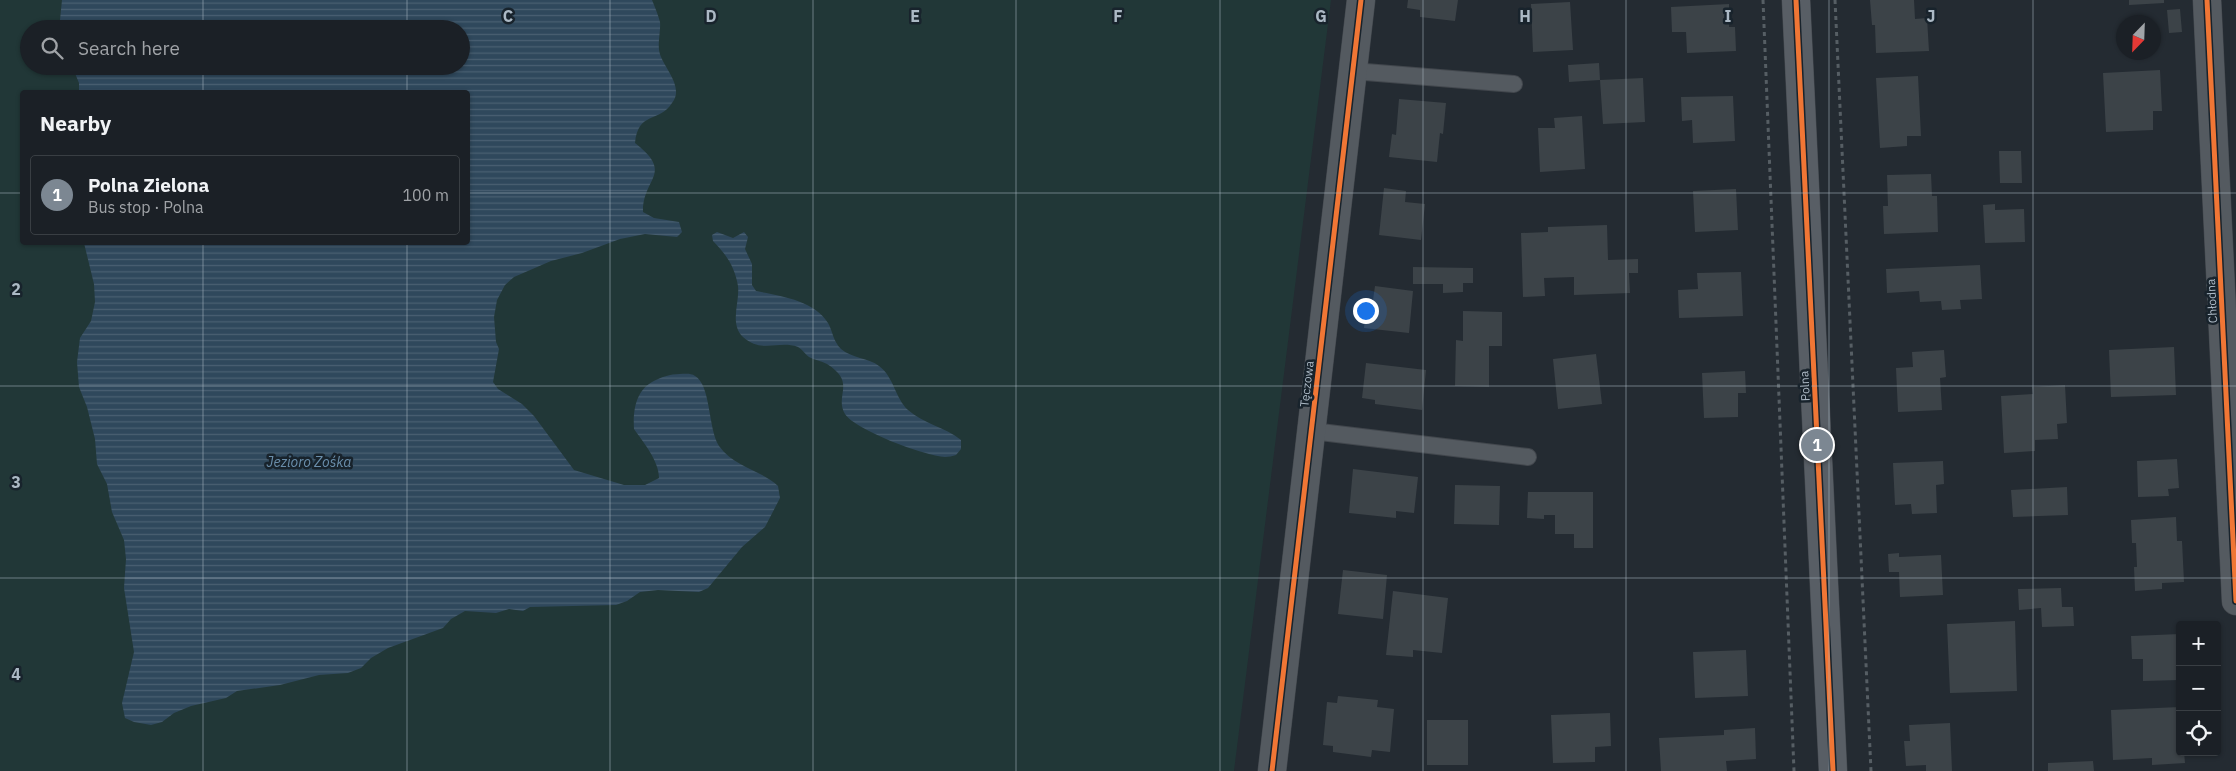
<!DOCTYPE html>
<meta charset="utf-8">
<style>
:root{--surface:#1b2026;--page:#24282e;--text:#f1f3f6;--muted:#a0a3a7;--line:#393e43;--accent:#7c8792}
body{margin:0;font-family:"IBM Plex Sans",sans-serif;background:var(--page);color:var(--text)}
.controls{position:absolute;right:15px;bottom:15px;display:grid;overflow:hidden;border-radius:5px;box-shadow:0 1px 4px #0004}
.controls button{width:45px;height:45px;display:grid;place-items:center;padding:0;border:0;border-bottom:1px solid var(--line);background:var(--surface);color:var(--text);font:25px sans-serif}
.compass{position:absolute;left:2116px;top:15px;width:45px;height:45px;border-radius:50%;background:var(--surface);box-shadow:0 1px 4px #0004;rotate:203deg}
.you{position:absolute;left:1365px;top:310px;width:18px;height:18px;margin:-12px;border:4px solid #fff;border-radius:50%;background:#1a73e8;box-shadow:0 0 0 8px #1a73e833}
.badge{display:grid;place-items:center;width:32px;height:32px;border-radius:50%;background:var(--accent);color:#fff;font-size:16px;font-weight:700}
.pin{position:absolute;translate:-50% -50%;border:2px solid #fff;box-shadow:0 1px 5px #0006}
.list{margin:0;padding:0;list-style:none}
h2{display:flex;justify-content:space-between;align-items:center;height:65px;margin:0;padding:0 20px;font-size:21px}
h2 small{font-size:16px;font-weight:400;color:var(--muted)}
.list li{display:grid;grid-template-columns:32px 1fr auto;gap:15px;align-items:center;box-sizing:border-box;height:80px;margin:0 10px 10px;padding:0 10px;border:1px solid var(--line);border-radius:5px}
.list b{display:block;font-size:19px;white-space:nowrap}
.list p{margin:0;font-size:16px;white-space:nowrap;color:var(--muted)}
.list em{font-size:16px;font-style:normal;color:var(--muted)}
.icon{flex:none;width:28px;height:28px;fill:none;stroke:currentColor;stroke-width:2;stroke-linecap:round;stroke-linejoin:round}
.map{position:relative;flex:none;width:2236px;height:771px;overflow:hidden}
.search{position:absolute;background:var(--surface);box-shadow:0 1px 4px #0004;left:20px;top:20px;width:450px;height:55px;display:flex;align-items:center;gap:12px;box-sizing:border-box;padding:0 18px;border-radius:28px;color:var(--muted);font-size:19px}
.panel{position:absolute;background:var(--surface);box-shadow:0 1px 4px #0004;left:20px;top:90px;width:450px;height:155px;border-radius:5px}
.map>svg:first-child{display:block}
</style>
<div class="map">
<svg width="2236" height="771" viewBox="0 0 2236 771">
<defs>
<pattern id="water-rules" width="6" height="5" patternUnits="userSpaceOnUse" patternTransform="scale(1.25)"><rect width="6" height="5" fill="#2f485c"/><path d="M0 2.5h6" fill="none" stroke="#4a6072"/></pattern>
</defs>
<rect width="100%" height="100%" fill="#242b32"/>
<path fill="#213737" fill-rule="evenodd" d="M 0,0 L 1331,0 L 1234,771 L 0,771 ZM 29,29 L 461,29 L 461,66 L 29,66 ZM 22,92 L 468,92 L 468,242 L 22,242 Z"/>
<path fill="url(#water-rules)" d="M 62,0 L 652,0 C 655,7 658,15 660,22 C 661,33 656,46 661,57 C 666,70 684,88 672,103 C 659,123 638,111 635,143 C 675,174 642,178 643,212 L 654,218 L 679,222 L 682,232 L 677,237 L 645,234 L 620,239 L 582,253 L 551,261 L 514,277 L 505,285 L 497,300 L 494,317 L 496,342 L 499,349 L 493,382 L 498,389 L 522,404 L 534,416 L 574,470 L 624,485 L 645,485 L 659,478 C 659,461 644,443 634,429 C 633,412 635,392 652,382 C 661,377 670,374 680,374 C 685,374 691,373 695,376 C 711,385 708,429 719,446 C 734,467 761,470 778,486 L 780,498 L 765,527 L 742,547 L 708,588 L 699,592 L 658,590 L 640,592 L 627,601 L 616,605 L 530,607 L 523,611 L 509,609 L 496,613 L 465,611 L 451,619 L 443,628 L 388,648 L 371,658 L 361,668 L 348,673 L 319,675 L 280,685 L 237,691 L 226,698 L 191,706 L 174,713 L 162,722 L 151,725 L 134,722 L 125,718 L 122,703 L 134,652 L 124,588 L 126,559 L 124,540 L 112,512 L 107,484 L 97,464 L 95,439 L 87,407 L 79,387 L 77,362 L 80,338 L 91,321 L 95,302 L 94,284 L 84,243 L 468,242 L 468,92 L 79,92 L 79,83 L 72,66 L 461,66 L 461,29 L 61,29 L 60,20 Z
M 717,232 L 733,238 L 744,232 L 748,237 L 745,249 L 752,264 L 752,285 L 756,291 C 780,296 814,300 828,323 C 833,332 833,341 841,349 C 851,358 869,358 879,366 C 894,377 895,398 908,410 C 924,424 945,427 961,440 L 961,449 L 956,455 C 953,456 948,457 945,457 C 925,456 855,430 845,414 C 834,395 857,383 827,364 C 821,361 815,360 809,357 C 805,354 802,349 798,347 C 778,340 762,354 743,337 C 729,324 740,302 738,286 C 735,267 726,254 713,241 L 712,235 Z"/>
<path fill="#3c4348" d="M 1408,0 L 1458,0 L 1455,21 L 1420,17 L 1420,10 L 1407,8 Z
M 1870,0 L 1914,0 L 1915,19 L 1927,18 L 1929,51 L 1876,53 L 1875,25 L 1872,25 Z
M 2129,0 L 2164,0 L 2164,3 L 2129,5 Z
M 1570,2 L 1573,50 L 1533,52 L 1531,4 Z
M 1729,4 L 1729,27 L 1735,27 L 1736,51 L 1687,53 L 1686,32 L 1672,32 L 1671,7 Z
M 2180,9 L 2182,32 L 2169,33 L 2167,10 Z
M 1599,63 L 1600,80 L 1569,82 L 1568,65 Z
M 2160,70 L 2162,111 L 2153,111 L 2153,130 L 2106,132 L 2103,73 Z
M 1918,76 L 1921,136 L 1907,136 L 1907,146 L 1880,148 L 1876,78 Z
M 1643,78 L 1645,122 L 1603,124 L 1600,80 Z
M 1733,96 L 1735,141 L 1693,143 L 1692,120 L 1682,121 L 1681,97 Z
M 1399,99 L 1446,103 L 1443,134 L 1440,133 L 1437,162 L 1389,157 L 1392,134 L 1396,135 Z
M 1582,116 L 1585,169 L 1540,172 L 1538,128 L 1555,128 L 1554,118 Z
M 1999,151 L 2021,151 L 2022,183 L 2000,183 Z
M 1931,174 L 1932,196 L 1937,196 L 1938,232 L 1884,234 L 1883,206 L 1888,206 L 1887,175 Z
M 1384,188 L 1406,191 L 1405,202 L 1425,204 L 1421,240 L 1379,235 Z
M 1736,189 L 1738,230 L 1695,232 L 1693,191 Z
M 1995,204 L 1995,210 L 2024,209 L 2025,242 L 1985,243 L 1983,205 Z
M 1607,225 L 1608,260 L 1638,259 L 1638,273 L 1629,273 L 1630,293 L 1574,295 L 1574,277 L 1544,278 L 1545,296 L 1523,297 L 1521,233 L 1548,232 L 1548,227 Z
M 1980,265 L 1982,299 L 1960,300 L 1961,309 L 1942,310 L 1941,301 L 1920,302 L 1919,291 L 1887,293 L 1886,269 Z
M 1413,267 L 1473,268 L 1473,283 L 1463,283 L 1463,292 L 1443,293 L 1443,284 L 1413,284 Z
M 1741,272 L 1743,316 L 1679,318 L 1678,290 L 1698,289 L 1697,273 Z
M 1375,286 L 1413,291 L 1409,333 L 1364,328 L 1366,306 L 1372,307 Z
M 1463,311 L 1502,312 L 1502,346 L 1489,346 L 1489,387 L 1455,386 L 1456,340 L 1463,341 Z
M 2174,347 L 2176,395 L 2111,397 L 2109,350 Z
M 1944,350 L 1946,377 L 1940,378 L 1942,410 L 1898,412 L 1896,368 L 1913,367 L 1912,352 Z
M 1596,354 L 1602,404 L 1558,409 L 1553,359 Z
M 1366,363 L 1426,370 L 1422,410 L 1375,404 L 1375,400 L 1362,398 Z
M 1745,371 L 1746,393 L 1738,393 L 1738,417 L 1704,418 L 1702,373 Z
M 2065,385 L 2067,423 L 2057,424 L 2058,439 L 2035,440 L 2035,451 L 2004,453 L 2001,396 L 2033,394 L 2032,387 Z
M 2177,459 L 2179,488 L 2168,489 L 2169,496 L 2138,497 L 2137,461 Z
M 1943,461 L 1944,484 L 1936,485 L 1937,513 L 1912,514 L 1911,504 L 1895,505 L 1893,463 Z
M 1353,469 L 1418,477 L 1414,513 L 1396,511 L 1396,518 L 1349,513 Z
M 1455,485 L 1500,486 L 1499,525 L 1454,524 Z
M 2067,487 L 2068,515 L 2013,517 L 2011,490 Z
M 1528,492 L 1593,492 L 1593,548 L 1574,548 L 1574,534 L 1555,534 L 1555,515 L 1544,515 L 1544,519 L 1527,518 Z
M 2176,517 L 2177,541 L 2182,541 L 2184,582 L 2162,583 L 2162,589 L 2135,591 L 2134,567 L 2137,567 L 2136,543 L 2132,543 L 2131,520 Z
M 1899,553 L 1899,557 L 1941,555 L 1943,595 L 1900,597 L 1899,572 L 1889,572 L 1888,554 Z
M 1343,570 L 1387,575 L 1383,619 L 1338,614 Z
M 2061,588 L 2062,607 L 2073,607 L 2074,626 L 2042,627 L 2041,608 L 2019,610 L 2018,589 Z
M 1393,591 L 1448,598 L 1442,653 L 1413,650 L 1413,657 L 1386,655 Z
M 2015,621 L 2017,691 L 1950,693 L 1947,624 Z
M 2180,634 L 2180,680 L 2143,681 L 2143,659 L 2132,659 L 2131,636 Z
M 1746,650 L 1748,696 L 1695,698 L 1693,652 Z
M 1338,696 L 1378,700 L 1377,707 L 1394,709 L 1390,752 L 1372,750 L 1371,757 L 1333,752 L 1333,746 L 1323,745 L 1327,702 L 1337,703 Z
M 2180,707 L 2180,752 L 2184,752 L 2185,763 L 2152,765 L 2152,758 L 2113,760 L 2111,710 Z
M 1610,713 L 1611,746 L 1595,747 L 1595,762 L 1553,763 L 1551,715 Z
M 1427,720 L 1468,720 L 1468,765 L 1427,765 Z
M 1950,723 L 1952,771 L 1926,771 L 1926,765 L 1906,766 L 1904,741 L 1910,741 L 1909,725 Z
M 1755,728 L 1756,759 L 1726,761 L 1727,771 L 1661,771 L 1659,738 L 1724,735 L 1724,730 Z
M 2093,761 L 2094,771 L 2048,771 L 2048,763 Z"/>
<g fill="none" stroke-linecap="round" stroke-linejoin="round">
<defs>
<path id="lane" d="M 1353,71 L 1514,84
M 1312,431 L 1528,457"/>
<path id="street" d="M 2207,0 L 2236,601
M 1272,771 L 1361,0"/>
<path id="secondary" d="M 1796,0 L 1833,771"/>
</defs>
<use href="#lane" stroke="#42474d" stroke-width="18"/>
<use href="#street" stroke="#42474d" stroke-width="29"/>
<use href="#secondary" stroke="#42474d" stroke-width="29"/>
<path stroke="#565e64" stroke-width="3" stroke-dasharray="4 4" stroke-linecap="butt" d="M 1763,0 L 1794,771
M 1835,0 L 1871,771"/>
<use href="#lane" stroke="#545a60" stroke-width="16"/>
<use href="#street" stroke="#545a60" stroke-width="28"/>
<use href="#secondary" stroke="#585e65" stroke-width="28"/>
<defs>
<path id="cycleway" d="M 1796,0 L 1833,771
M 2207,0 L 2236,601
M 1272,771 L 1361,0"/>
</defs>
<use href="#cycleway" stroke="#18232c" stroke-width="8"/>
<use href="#cycleway" stroke="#f07635" stroke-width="5"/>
</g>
<path fill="none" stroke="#acb9c5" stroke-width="1" stroke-opacity="0.55" d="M 203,0 L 203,29M 407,0 L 407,29M 610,0 L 610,771M 813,0 L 813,771M 1016,0 L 1016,771M 1220,0 L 1220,771M 1423,0 L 1423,771M 1626,0 L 1626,771M 1829,0 L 1829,771M 2033,0 L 2033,771M 203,66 L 203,92M 407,66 L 407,92M 0,193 L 22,193M 468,193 L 2236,193M 203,242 L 203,771M 407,242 L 407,771M 0,386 L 2236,386M 0,578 L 2236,578"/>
<g text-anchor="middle" stroke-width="5" stroke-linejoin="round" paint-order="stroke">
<g font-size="12" fill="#acb9c5" stroke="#18232c">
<text transform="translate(2212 301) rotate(-93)" y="4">Chłodna</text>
<text transform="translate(1307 384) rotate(-83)" y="4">Tęczowa</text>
<text transform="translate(1805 386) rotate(-93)" y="4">Polna</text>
</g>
<g font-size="14" font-style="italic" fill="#6a8eab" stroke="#18232c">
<text x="309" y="467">Jezioro Zośka</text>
</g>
</g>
<g font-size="16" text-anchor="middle" font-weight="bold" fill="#acb9c5" stroke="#18232c" stroke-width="5" stroke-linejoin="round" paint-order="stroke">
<text x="508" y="22">C</text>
<text x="711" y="22">D</text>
<text x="915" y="22">E</text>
<text x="1118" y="22">F</text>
<text x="1321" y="22">G</text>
<text x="1525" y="22">H</text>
<text x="1728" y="22">I</text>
<text x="1931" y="22">J</text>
<text x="16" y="295">2</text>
<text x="16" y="488">3</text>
<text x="16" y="680">4</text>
</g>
</svg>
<div class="controls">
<button>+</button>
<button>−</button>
<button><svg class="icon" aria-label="locate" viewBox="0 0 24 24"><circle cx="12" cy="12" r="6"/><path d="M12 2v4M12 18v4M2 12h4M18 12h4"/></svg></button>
</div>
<svg class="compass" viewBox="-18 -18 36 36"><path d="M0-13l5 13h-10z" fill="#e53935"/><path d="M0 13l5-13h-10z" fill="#a0a3a7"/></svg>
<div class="you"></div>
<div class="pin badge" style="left:1817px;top:445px">1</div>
<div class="search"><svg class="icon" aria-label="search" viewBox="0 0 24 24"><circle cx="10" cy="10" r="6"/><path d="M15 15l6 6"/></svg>Search here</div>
<section class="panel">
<h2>Nearby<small></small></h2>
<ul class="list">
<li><span class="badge">1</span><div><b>Polna Zielona</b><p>Bus stop · Polna</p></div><em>100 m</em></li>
</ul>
</section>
</div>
